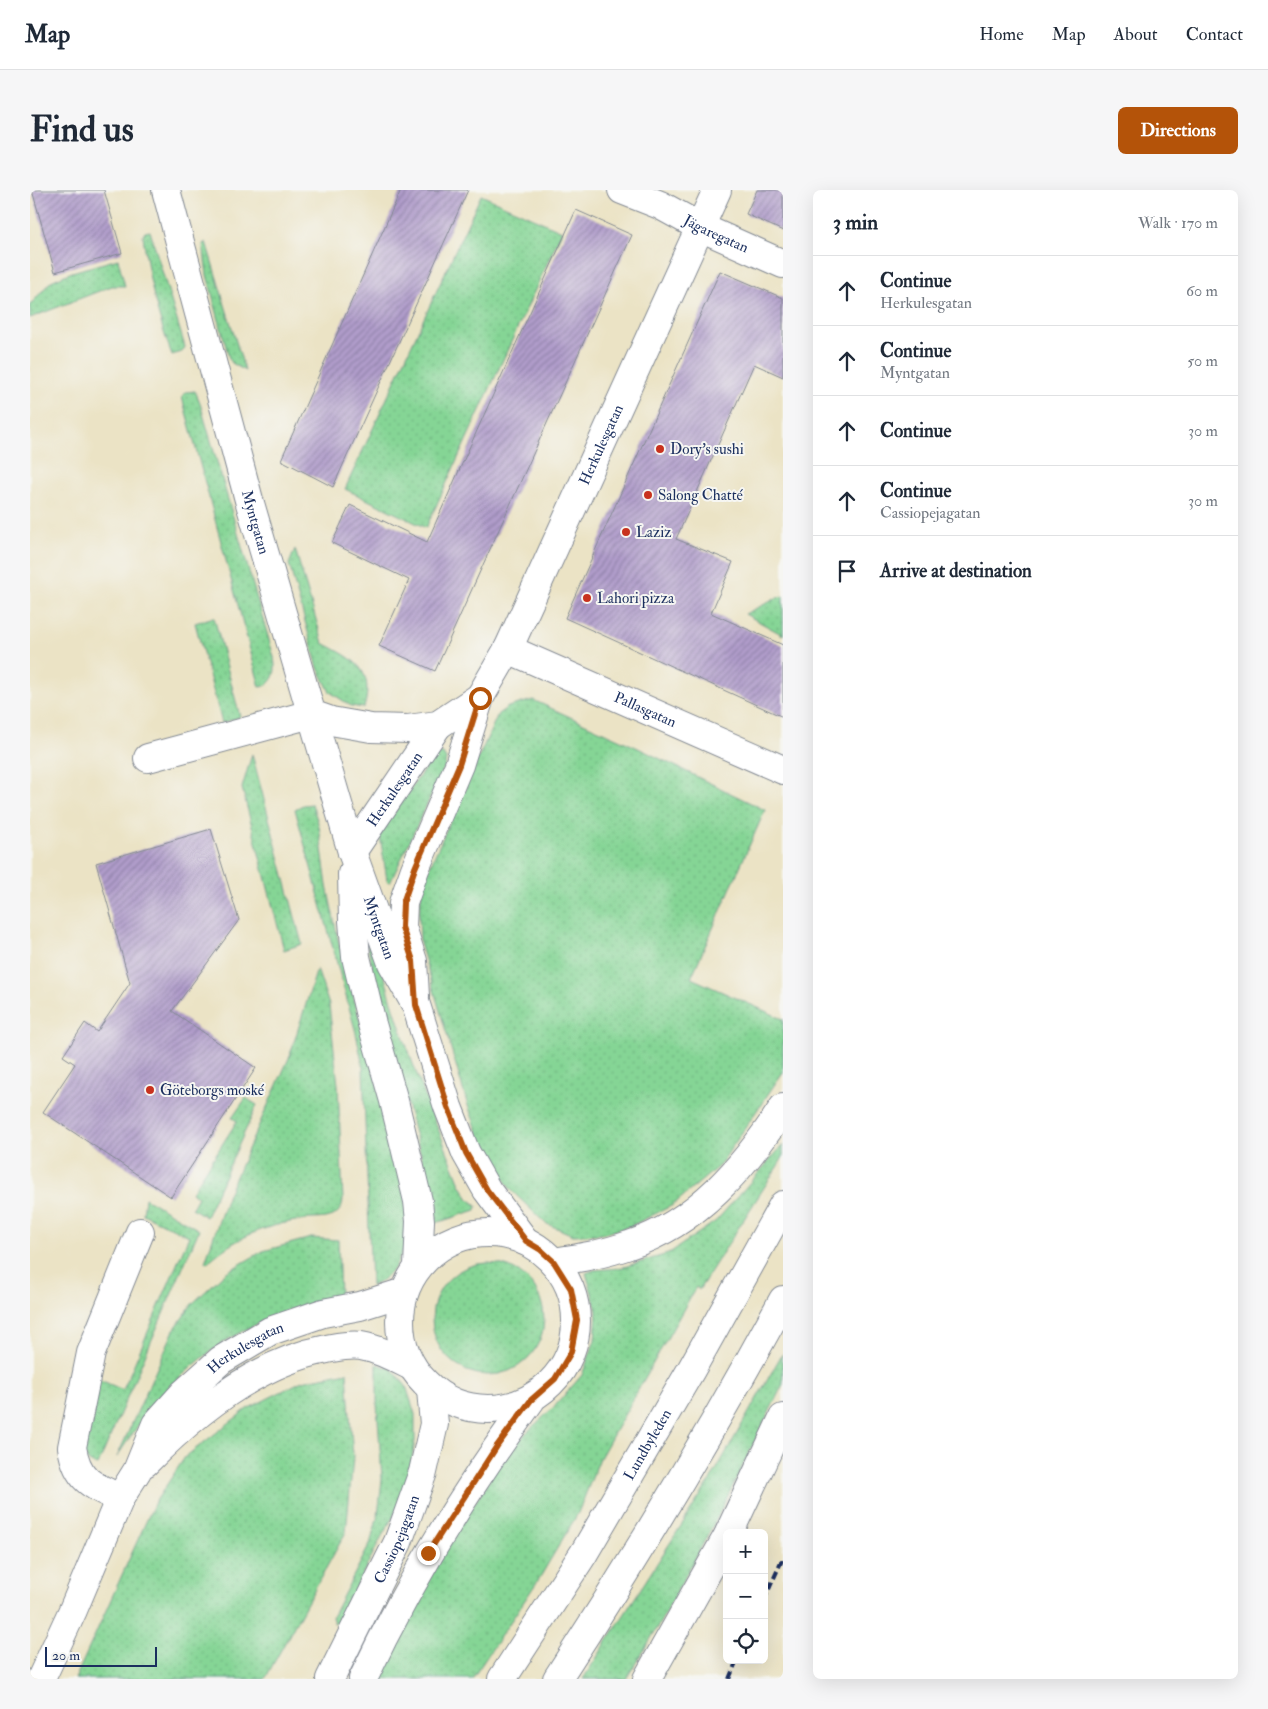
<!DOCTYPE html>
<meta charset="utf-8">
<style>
:root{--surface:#fff;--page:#f6f6f7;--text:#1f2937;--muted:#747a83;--line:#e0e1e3;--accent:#b45309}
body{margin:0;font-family:"IM FELL Double Pica",serif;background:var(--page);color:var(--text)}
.controls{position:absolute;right:15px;bottom:15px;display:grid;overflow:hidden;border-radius:8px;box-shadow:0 5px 20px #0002}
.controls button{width:45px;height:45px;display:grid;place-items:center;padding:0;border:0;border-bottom:1px solid var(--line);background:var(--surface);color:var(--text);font:25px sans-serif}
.scale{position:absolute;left:15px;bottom:12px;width:112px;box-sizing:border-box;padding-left:5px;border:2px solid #1b2f5e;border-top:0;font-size:14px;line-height:18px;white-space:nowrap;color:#1b2f5e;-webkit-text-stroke:4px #f6f6f2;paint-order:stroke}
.stop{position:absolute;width:15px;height:15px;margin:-11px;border:4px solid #b45309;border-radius:50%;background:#fff}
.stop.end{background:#b45309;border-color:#fff;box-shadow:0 1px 5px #0008}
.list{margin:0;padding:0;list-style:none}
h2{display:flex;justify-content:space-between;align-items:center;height:65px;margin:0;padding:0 20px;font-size:21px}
h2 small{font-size:16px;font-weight:400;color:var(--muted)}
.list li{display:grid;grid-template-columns:32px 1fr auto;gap:15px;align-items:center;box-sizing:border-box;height:70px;padding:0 20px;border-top:1px solid var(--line)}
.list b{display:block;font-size:19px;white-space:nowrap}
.list p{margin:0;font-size:16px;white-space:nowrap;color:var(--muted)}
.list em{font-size:16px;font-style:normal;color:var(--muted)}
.icon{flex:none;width:28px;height:28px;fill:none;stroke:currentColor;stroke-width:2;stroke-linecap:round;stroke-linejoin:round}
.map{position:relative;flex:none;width:753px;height:1489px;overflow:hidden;border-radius:8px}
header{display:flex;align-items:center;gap:30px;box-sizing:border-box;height:70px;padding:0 25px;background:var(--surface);border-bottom:1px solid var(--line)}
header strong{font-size:24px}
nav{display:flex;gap:28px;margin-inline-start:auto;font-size:18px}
.intro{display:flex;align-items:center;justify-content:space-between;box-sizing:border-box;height:120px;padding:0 30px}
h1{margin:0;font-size:35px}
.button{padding:12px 22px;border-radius:8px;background:var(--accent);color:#fff;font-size:18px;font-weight:700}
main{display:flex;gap:30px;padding:0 30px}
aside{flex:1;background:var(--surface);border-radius:8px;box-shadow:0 5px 20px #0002}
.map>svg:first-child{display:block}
</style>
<header>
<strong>Map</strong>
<nav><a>Home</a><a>Map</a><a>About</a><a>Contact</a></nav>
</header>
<div class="intro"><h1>Find us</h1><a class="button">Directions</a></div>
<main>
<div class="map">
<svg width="753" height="1489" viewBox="0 0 753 1489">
<defs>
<pattern id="grass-dots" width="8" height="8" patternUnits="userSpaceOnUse" patternTransform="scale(1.25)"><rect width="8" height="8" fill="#85d595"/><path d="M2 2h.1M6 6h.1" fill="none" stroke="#72b783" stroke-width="1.8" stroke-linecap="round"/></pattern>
<pattern id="building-hatch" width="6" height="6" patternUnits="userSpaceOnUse" patternTransform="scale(1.25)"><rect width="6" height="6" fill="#b09cca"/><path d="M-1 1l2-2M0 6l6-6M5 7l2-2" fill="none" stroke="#8e80a7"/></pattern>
</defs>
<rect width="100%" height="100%" fill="#f6f6f2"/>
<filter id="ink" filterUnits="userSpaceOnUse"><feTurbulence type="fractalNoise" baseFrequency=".02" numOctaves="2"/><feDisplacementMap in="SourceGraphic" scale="10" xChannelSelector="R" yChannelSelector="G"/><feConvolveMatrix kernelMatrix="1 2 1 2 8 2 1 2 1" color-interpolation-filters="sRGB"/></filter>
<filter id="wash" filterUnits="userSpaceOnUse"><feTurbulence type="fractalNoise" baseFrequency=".0096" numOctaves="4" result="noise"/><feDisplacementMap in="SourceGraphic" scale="20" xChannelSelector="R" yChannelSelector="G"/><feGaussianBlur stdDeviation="1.12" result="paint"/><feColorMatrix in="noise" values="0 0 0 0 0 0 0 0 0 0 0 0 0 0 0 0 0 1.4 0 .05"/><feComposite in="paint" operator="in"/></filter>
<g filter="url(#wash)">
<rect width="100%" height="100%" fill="#ebe3c5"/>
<path fill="url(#grass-dots)" stroke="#50827a" d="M 451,5 L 532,41 L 396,338 L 315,299 Z
M 120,41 L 155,157 L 152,162 L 142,165 C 127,126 118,87 113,45 L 115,42 Z
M 176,52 L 215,181 L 202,173 L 199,168 L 177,85 L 173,54 Z
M 88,69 L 95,96 L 82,96 L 0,128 L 0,115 L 21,91 L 42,82 Z
M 165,201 L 169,210 L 244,467 C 246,480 246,488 235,496 L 230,497 L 152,207 L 156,202 Z
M 265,359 L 293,453 C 324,469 345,479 334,518 L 321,516 L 300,502 L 288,478 L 259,374 Z
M 753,406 L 753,445 L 715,424 L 749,407 Z
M 184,427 L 210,527 L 192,533 L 165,433 Z
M 503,510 L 606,557 L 735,620 L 661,788 L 753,829 L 753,882 L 690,975 L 643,1015 L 601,1036 L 572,1044 L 543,1045 L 515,1033 L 481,1000 L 454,958 L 437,913 L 390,753 L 389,724 L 393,692 L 468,524 L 478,517 Z
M 222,564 L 272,754 L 254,760 L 212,598 Z
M 405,564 L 413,564 L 416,569 L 415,576 L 360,693 L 357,690 L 350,646 L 356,634 Z
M 282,614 L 289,636 L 297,696 L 308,749 L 375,996 L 378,1051 L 364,1079 L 350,1092 L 341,1096 L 333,877 L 326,843 L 265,619 L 273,615 Z
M 342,734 C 360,824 397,911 431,996 L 439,1009 L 447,1016 L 446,1020 L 406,1033 L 399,995 L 346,799 L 336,746 Z
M 287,779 L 299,815 L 308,895 L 313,1010 C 312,1017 310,1022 303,1026 C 293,1030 283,1028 272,1030 C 236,1035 204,1048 177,1073 L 175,1072 L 198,1004 L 259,868 Z
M 216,908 L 227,915 L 176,1027 L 162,1018 L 168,1007 L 162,1002 L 207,931 L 202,928 Z
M 753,955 L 753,967 L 749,974 L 669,1100 L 666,1097 L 570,1268 L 548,1323 L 509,1389 L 442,1489 L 346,1489 L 404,1379 L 464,1282 L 496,1243 L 525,1216 L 552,1185 L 565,1150 L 567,1121 L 556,1083 L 564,1080 L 590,1078 L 638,1064 L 686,1031 Z
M 115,1008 L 169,1040 L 68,1275 C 60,1274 57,1271 53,1264 L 68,1189 L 93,1200 L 159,1046 L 113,1024 Z
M 281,1048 L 308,1050 L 310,1105 C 281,1114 251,1123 223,1136 C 166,1163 120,1214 87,1267 L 144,1140 L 162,1114 L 195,1083 L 233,1061 Z
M402 1129a56 56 0 1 1 112 0a56 56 0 1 1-112 0Z
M 752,1164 L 753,1194 L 686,1330 L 626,1440 L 596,1489 L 553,1489 L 681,1289 Z
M 347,1174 L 362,1179 L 376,1196 L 385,1224 L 385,1251 L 380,1280 L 367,1320 L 352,1346 L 315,1419 L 309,1431 L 304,1433 L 302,1427 L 340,1354 L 348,1326 L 352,1289 L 347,1214 Z
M 317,1182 L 323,1268 L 316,1342 L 235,1489 L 45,1489 L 124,1314 L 155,1267 L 217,1219 L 272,1191 Z"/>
<g id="blocks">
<path fill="url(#building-hatch)" d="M 2,0 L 74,0 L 92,63 L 25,82 Z
M 371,0 L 438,0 L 303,297 L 251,270 Z
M 727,0 L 753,0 L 753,41 L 716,24 Z
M 546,20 L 602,45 L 405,481 L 349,456 L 379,390 L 302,353 L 320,315 L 397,352 Z
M 690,81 L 753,108 L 753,187 L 724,174 L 646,349 L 703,372 L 681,423 L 753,455 L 753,527 L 535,428 Z
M 181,639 L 209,730 L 142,821 L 226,878 L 141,1007 L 13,922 L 45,874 L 33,866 L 55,833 L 67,842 L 100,793 L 66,673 Z"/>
</g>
</g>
<g filter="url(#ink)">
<use href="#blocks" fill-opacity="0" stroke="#838992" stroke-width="1"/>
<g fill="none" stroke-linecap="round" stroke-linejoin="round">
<defs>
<g id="minor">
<path id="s1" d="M 136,0 L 219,310 L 322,662 L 362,773 L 386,815 L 418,917 L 436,963 L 457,1000 L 495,1051"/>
<path id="s2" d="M 592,0 L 630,15 L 670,37 L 753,74"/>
<path id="s3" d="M 478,459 L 753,580"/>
<path d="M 118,568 L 281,524 L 301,531 L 341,538 L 378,539 L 408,535 L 450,507"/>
<path id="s4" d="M 322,662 L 408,535"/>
<path d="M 322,684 L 323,731 L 326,767 L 342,834 L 364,911 L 388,1011 L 390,1031 L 388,1076"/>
<path id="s5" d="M 385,806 L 383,771 L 372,737 L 373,713 L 385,679 L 429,575 L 450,507 L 478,459 L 687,0"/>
<circle cx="458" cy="1131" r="88"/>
<path d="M 115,1273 C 163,1224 227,1172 297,1159 C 308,1157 320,1154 331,1156 C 349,1159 365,1168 381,1176"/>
<path d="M 90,1308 C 62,1296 47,1290 42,1257 L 61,1163 L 110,1042"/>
<path id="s6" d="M 11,1489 L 43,1420 L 90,1308 L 107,1281 L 126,1234 L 153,1204 L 191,1170 L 240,1141 L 293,1123 L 330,1116 L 374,1102"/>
<path id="s7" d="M 300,1489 L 368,1352 L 393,1282 L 404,1234 L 401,1200"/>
<path d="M 333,1489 C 380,1389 436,1299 501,1210"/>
</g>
<g id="highway">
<path d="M 524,1072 C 549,1068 574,1064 599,1055 C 667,1033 715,976 753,918"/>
<path d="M 699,1343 L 753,1228"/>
<path id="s8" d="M 472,1489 L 554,1363 L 661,1180 L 753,1015"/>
<path d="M 527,1489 C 607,1366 683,1239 753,1110"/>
<path d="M 617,1489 L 697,1347"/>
</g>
</defs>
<use href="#minor" stroke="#838992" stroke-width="30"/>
<use href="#highway" stroke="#838992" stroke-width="30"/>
<use href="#minor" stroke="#fff" stroke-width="28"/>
<use href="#highway" stroke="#fff" stroke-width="28"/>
<path stroke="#1b2f5e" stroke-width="4" stroke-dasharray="8 4" stroke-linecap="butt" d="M 734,1410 L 753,1368
M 699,1489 L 707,1470"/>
</g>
</g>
<g fill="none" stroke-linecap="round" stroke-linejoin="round" filter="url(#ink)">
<path stroke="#b45309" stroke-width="6" d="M 398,1363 L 467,1256 L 501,1210 L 525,1189 L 541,1162 L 547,1130 L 541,1099 L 524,1072 L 511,1060 L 496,1051 L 457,1000 L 436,963 L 418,917 L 386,815 L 383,771 L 372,737 L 373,713 L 385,678 L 429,575 L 450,508"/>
</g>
<g fill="#c8321e" stroke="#f6f6f2" stroke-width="2">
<circle cx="630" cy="259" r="5"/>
<circle cx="618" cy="305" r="5"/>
<circle cx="596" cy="342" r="5"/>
<circle cx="557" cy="408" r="5"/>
<circle cx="120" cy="900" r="5"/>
</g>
<g text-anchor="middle" stroke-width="4" stroke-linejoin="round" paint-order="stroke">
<g font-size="15" fill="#1b2f5e" stroke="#f6f6f2">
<text dy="5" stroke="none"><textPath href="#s2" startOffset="104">Jägaregatan</textPath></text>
<text dy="5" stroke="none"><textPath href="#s5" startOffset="595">Herkulesgatan</textPath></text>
<text dy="5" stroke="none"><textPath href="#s1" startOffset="344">Myntgatan</textPath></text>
<text dy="5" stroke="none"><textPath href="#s3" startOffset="150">Pallasgatan</textPath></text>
<text dy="5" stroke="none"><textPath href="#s4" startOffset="76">Herkulesgatan</textPath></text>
<text dy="5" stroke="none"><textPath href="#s1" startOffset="768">Myntgatan</textPath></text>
<text dy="5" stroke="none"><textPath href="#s6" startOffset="399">Herkulesgatan</textPath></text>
<text dy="5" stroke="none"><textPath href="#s8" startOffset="276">Lundbyleden</textPath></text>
<text dy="5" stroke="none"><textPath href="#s7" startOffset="155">Cassiopejagatan</textPath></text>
</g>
<g font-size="15" fill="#1b2f5e" stroke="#f6f6f2" text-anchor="start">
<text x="640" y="264">Dory's sushi</text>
<text x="628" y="310">Salong Chatté</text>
<text x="606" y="347">Laziz</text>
<text x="567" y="413">Lahori pizza</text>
<text x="130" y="905">Göteborgs moské</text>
</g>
</g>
</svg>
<div class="controls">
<button>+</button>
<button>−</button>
<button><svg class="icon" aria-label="locate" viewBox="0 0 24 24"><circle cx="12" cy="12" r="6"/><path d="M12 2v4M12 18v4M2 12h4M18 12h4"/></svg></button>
</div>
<div class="scale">20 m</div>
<div class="stop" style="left:450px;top:508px"></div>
<div class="stop end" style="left:398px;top:1363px"></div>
</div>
<aside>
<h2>3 min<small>Walk · 170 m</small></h2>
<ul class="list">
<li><svg class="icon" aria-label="ahead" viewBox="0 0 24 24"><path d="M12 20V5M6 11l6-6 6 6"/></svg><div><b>Continue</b><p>Herkulesgatan</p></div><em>60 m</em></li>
<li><svg class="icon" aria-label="ahead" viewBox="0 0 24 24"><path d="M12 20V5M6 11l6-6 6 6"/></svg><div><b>Continue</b><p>Myntgatan</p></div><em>50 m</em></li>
<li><svg class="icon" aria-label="ahead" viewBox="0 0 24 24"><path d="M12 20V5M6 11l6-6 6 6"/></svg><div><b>Continue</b></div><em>30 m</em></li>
<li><svg class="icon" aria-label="ahead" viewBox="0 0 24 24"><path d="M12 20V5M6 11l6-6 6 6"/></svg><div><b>Continue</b><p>Cassiopejagatan</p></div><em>30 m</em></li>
<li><svg class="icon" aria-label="arrive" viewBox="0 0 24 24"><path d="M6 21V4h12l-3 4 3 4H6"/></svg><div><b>Arrive at destination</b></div></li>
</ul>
</aside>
</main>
